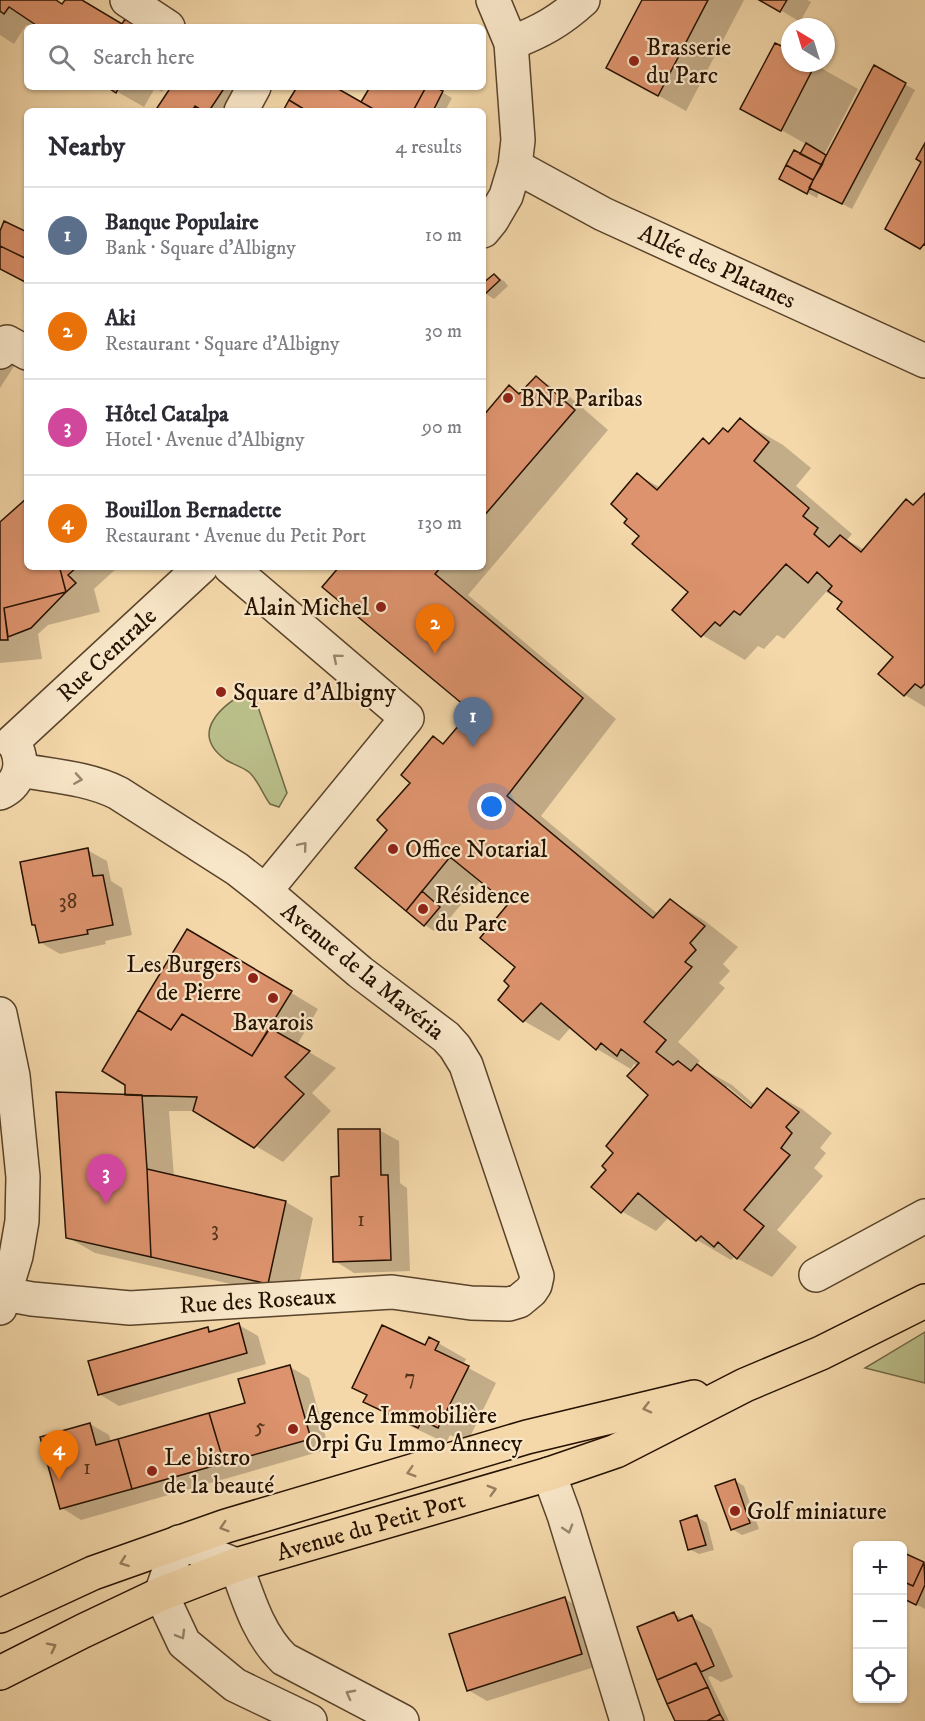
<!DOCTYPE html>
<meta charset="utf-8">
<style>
:root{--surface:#fff;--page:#f7f7f7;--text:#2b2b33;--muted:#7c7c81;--line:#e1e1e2;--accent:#b45309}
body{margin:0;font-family:"IM FELL DW Pica",serif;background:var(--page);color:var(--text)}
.controls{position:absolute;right:18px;bottom:18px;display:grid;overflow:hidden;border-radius:9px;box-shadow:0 2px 4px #0004}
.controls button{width:54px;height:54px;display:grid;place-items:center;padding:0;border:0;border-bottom:2px solid var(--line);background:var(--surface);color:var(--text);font:30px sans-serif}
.compass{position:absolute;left:781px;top:18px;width:54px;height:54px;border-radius:50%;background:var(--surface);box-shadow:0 2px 4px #0004;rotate:322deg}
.you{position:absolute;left:492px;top:807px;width:21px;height:21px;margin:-15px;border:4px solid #fff;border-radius:50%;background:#1a73e8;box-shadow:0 0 0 9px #1a73e833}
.badge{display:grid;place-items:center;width:39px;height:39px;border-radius:50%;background:var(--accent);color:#fff;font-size:20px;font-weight:700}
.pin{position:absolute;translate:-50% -50px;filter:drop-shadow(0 2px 3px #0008)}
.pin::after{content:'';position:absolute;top:32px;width:21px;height:18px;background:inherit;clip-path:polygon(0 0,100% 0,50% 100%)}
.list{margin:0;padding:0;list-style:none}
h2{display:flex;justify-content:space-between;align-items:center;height:78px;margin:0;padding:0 24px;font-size:26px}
h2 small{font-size:20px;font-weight:400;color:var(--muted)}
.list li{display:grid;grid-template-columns:39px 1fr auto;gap:18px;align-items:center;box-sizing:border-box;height:96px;padding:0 24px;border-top:2px solid var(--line)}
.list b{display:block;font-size:22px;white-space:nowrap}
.list p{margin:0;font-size:20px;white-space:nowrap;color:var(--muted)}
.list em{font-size:20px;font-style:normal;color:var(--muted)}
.icon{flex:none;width:33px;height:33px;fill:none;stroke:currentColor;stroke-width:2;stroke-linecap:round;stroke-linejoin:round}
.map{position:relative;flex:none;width:925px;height:1721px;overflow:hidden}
.search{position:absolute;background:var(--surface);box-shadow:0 2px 4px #0004;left:24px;top:24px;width:462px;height:66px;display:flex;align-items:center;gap:15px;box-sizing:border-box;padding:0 21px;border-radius:9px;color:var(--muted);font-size:22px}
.panel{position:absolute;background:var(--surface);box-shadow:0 2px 4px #0004;left:24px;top:108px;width:462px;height:462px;border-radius:9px}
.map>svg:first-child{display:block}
</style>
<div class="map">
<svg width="925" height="1721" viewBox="0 0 925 1721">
<rect width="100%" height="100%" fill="#f4d8aa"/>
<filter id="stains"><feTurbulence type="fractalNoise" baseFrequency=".00333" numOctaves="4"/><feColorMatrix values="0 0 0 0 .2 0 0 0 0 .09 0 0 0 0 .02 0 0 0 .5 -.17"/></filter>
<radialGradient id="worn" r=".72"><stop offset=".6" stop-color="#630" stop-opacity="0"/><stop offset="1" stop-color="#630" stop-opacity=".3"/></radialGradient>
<path fill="#babf8a" stroke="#706845" stroke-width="1.5" d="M 252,689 L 287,793 L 279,807 L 270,804 C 263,795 259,782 250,773 C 243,767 234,765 226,760 C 187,732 224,703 252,689 Z
M 925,1332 L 925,1383 L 865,1368 Z"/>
<path fill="#0003" fill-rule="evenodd" d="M 0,0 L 55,0 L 63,5 L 66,0 L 80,0 L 123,25 L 137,27 L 41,27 L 36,23 L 34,27 L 26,25 L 14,44 L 0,35 Z
M 644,0 L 744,0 L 686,111 L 636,83 Z
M 788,0 L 807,0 L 811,2 L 800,22 L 782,11 Z
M 790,52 L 790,63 L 812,63 L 858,89 L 824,155 L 827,157 L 874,67 L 915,90 L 852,209 L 819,192 L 817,198 L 790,184 L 800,155 L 806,144 L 742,108 Z
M 109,87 L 165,87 L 162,92 L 155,88 L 144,107 Z
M 167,87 L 250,87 L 247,111 L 157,111 L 171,90 Z
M 299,87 L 332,87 L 361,104 L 371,87 L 433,87 L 452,98 L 445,111 L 285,111 Z
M 494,276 L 504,281 L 508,286 L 494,299 L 483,292 L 483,285 Z
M 0,345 L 20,357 L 0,388 Z
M 536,378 L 570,397 L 608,430 L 468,595 L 616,719 L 541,816 L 658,914 L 671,901 L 705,921 L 738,947 L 723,964 L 730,971 L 719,983 L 725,988 L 678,1042 L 700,1061 L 696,1065 L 732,1085 L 755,1105 L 768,1090 L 802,1109 L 832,1133 L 820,1148 L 826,1153 L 814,1168 L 823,1176 L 777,1230 L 797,1247 L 772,1277 L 734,1257 L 731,1260 L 697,1240 L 669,1217 L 656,1231 L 621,1211 L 609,1170 L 615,1153 L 650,1095 L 637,1066 L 634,1064 L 631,1069 L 597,1049 L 571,1027 L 559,1041 L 524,1021 L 500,1000 L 511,986 L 517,967 L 510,904 L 481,880 L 441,929 L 437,927 L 434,931 L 425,925 L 389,830 L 434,738 L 445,745 L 473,711 L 341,567 L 483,567 L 483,418 L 509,387 L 522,394 ZM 727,1086 L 757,1111 L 755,1114 L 727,1090 Z
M 740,420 L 783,445 L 811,468 L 796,486 L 852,534 L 847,540 L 865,550 L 907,501 L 914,506 L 925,494 L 925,707 L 905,695 L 895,657 L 844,602 L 826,592 L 784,639 L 777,635 L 764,649 L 758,646 L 745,660 L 702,635 L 690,592 L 641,536 L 629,519 L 637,475 L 661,488 L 703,440 L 711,444 L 729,433 Z
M 27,500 L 27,567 L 118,567 L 94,589 L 100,612 L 48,625 L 38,634 L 42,659 L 0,663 L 0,524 Z
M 87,850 L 107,861 L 111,881 L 122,888 L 132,935 L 105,941 L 106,944 L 60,954 L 41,943 Z
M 215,947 L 318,1009 L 297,1045 L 336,1068 L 312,1093 L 331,1111 L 283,1162 L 196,1111 L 169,1111 L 174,1177 L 286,1202 L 313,1218 L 296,1299 L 95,1253 L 67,1237 L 127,1096 Z
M 379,1130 L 399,1141 L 400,1183 L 407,1188 L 410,1271 L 354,1273 L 335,1261 L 341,1178 Z
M 239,1325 L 258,1336 L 266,1364 L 119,1406 L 99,1394 L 207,1328 L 214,1332 Z
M 438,1343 L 466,1359 L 463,1365 L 496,1383 L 467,1443 L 450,1435 L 446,1443 L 393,1418 L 365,1402 L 425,1347 Z
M 290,1367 L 309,1378 L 329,1449 L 81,1520 L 62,1508 L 90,1424 L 109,1435 L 111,1442 L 247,1404 Z
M 734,1480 L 744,1486 L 759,1529 L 742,1535 L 732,1529 Z
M 697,1517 L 707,1523 L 714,1550 L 699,1554 L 689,1549 Z
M 902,1553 L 925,1564 L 925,1609 L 902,1597 Z
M 565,1599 L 584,1610 L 601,1665 L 487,1701 L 468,1690 Z
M 674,1614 L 685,1620 L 692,1617 L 711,1628 L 733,1677 L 721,1682 L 711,1676 L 708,1677 L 729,1721 L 677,1721 Z"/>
<path fill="#dd936d" stroke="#251100" stroke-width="1.5" d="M 0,0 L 56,0 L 62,4 L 65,0 L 82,0 L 122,24 L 125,19 L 139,27 L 39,27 L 9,7 L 4,14 L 0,11 Z
M 642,0 L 708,0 L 658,96 L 606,68 Z
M 759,0 L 787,0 L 780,12 Z
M 775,43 L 790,50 L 790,63 L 816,63 L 781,131 L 740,109 Z
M 874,65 L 906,83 L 842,204 L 809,188 Z
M 107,87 L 119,87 L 116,93 Z
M 164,87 L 225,87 L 209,111 L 203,111 L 195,106 L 192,111 L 155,111 L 169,90 Z
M 297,87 L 335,87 L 377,111 L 307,111 L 289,100 Z
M 370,87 L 426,87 L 413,111 L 377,111 L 361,102 Z
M 426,87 L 435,87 L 443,91 L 433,111 L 413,111 Z
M 289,100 L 307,111 L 283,111 Z
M 806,143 L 826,155 L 822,165 L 800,154 Z
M 925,143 L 925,245 L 924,244 L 920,249 L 885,229 L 921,162 L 916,159 Z
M 794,150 L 822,165 L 813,180 L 786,165 Z
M 786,165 L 813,180 L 807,194 L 779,179 Z
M 4,221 L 27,232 L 27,259 L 0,246 L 0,231 Z
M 0,246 L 27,259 L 27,283 L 0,269 Z
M 494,274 L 500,280 L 484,295 L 483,283 Z
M 536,376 L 575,410 L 483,517 L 483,416 L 509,385 L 519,394 Z
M 740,418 L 769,442 L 754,461 L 809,508 L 803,516 L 818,528 L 814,534 L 829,547 L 840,535 L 861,552 L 906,499 L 913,505 L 925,493 L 925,684 L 921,688 L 915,684 L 904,696 L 878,674 L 893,657 L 837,609 L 842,602 L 828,591 L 832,586 L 817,572 L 808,583 L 786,564 L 740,615 L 734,611 L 720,626 L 715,622 L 701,637 L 672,610 L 688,592 L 632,544 L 639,536 L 624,523 L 627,519 L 611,504 L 637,473 L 657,490 L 703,438 L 709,444 L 723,428 L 728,432 Z
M 27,498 L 27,567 L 62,567 L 60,569 L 66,592 L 4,608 L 8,640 L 0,640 L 0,522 Z
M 62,567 L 77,567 L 68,575 L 76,583 L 66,592 L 60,569 Z
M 339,567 L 441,567 L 435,574 L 583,698 L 507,796 L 653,918 L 670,899 L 705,926 L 690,943 L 696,950 L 685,962 L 692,967 L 644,1022 L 666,1040 L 656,1052 L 673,1065 L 678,1061 L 691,1071 L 697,1064 L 751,1108 L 767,1088 L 799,1112 L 786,1127 L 792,1133 L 781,1148 L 790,1155 L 744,1210 L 764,1226 L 737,1259 L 718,1242 L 714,1247 L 701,1236 L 696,1241 L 638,1193 L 621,1213 L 591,1187 L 606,1170 L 602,1166 L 613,1153 L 606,1146 L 648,1095 L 627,1076 L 639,1063 L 621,1049 L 617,1056 L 601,1043 L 596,1050 L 541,1003 L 523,1022 L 498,1000 L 509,986 L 504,981 L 515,967 L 480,938 L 508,904 L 450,857 L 406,911 L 355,868 L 387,830 L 377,820 L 410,783 L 401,775 L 433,736 L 443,744 L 471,711 L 322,587 Z
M 66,592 L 31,628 L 8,637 L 4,608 Z
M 88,848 L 93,876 L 103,875 L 113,925 L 87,930 L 88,934 L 39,943 L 35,925 L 32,925 L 20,862 Z
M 422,891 L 440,907 L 424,926 L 406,911 Z
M 187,929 L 292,991 L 252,1056 L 182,1014 L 171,1030 L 138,1010 Z
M 138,1010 L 171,1030 L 182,1014 L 252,1056 L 270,1028 L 310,1051 L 285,1077 L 304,1094 L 254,1148 L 193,1111 L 197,1097 L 125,1095 L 125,1085 L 102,1071 Z
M 56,1092 L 142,1095 L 147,1169 L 151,1257 L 66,1238 Z
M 338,1129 L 380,1129 L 381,1175 L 388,1175 L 391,1260 L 333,1262 L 331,1177 L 339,1176 Z
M 147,1169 L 286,1201 L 268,1284 L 151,1257 Z
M 239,1323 L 247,1353 L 98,1395 L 88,1361 L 208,1327 L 209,1332 Z
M 382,1325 L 425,1345 L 429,1337 L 439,1342 L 435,1350 L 469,1366 L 438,1428 L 422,1420 L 418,1428 L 363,1402 L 367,1395 L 352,1388 Z
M 290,1365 L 311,1439 L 224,1463 L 209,1413 L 245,1403 L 238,1379 Z
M 209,1413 L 224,1463 L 132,1489 L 118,1439 Z
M 90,1423 L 96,1445 L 118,1439 L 132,1489 L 60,1509 L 40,1437 Z
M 735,1479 L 750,1523 L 731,1530 L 715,1486 Z
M 697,1515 L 706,1545 L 688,1550 L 680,1521 Z
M 902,1552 L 924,1562 L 913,1586 L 902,1581 Z
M 924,1562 L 925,1585 L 916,1605 L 902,1598 L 902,1581 L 913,1586 Z
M 565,1597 L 582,1654 L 467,1691 L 449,1634 Z
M 674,1612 L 678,1621 L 692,1615 L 714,1666 L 701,1672 L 696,1663 L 657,1680 L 637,1627 Z
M 696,1663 L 708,1687 L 667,1704 L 657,1680 Z
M 708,1687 L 720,1714 L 707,1721 L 675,1721 L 667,1704 Z
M 720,1714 L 724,1721 L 707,1721 Z"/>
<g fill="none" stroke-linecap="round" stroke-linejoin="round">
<defs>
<g id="minor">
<path d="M 127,0 L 168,27"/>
<path d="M 511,43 C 540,32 560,21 583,0"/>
<path d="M 241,111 L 254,87"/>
<path id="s1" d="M 515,166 L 603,214 L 925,361"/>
<path d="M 483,231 L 492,220 L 506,196 L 515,166 L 518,140 L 511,43 L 493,0"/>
<path d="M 0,352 L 7,342 L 27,353"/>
<path d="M 230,567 L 407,718 L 265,891"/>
<path id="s2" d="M 12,742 L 201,567"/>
<path d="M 0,793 C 18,785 24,767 17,749"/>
<path d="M 0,1014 L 13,1076 L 23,1177 L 22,1221 L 16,1256 L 0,1308"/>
<path d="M 816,1275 L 925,1216"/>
<path id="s3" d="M 5,1294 L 32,1299 L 130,1308 L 392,1292 L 471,1303 L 509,1304 L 519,1301 L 531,1291 L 535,1285 L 537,1276 L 466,1065 L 455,1047 L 446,1037 L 360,972 L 265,891 L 237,869 L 118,793 C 88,778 53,776 20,770"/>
<path d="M 549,1474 L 564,1515 L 627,1721"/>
<path d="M 310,1721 L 235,1685 L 184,1643 L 161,1594 L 179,1542 L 236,1565 C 248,1598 258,1634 284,1659 L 402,1721"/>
</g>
<g id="major">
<path d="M 0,1616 L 93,1573 L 226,1526 L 527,1437 L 694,1397"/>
<path id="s4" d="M 0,1673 L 83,1631 L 161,1594 L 236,1565 L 549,1474 L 616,1451 L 745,1385 L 821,1353 L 925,1301"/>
</g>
</defs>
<use href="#minor" stroke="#59432a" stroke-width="36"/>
<use href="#major" stroke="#251100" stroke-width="36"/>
<use href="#minor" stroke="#f8e6c8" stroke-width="33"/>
<use href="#major" stroke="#f4d8aa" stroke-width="33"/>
</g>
<defs><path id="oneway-chevron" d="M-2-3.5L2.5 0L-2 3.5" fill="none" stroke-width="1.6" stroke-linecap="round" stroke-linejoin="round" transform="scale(1.5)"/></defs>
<g stroke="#99866e">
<use href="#oneway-chevron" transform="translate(337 658) rotate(-140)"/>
<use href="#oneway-chevron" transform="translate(78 779) rotate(9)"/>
<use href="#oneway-chevron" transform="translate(303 846) rotate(-50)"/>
<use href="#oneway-chevron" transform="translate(568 1529) rotate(73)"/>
<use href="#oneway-chevron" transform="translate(181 1635) rotate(60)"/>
<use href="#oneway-chevron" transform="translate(350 1694) rotate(-152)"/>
</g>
<g stroke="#977e5e">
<use href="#oneway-chevron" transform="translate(647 1408) rotate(166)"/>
<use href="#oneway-chevron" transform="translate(411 1472) rotate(163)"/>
<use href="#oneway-chevron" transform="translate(492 1490) rotate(-16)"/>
<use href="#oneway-chevron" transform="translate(224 1527) rotate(162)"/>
<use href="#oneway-chevron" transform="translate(124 1562) rotate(160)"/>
<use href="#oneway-chevron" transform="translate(52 1647) rotate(-27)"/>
</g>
<g fill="#8f2418" stroke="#f8e6c8" stroke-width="2">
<circle cx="634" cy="61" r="6"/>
<circle cx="508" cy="398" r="6"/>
<circle cx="381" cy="607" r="6"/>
<circle cx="221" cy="692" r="6"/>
<circle cx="393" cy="849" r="6"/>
<circle cx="423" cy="909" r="6"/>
<circle cx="253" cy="978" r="6"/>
<circle cx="273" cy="998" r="6"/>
<circle cx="293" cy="1429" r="6"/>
<circle cx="152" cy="1471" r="6"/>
<circle cx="735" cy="1511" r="6"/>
</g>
<g text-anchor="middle" stroke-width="4.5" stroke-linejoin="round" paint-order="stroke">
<g font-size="21" fill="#53321b">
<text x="68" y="908">38</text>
<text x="361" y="1226">1</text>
<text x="215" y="1236">3</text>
<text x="410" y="1384">7</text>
<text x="260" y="1433">5</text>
<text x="87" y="1474">1</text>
</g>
<g font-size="24" fill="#251100" stroke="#f8e6c8" text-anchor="start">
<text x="646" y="55">Brasserie<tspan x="646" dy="28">du Parc</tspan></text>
<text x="520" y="406">BNP Paribas</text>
<text x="369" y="615" text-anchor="end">Alain Michel</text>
<text x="233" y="700">Square d'Albigny</text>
<text x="405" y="857">Office Notarial</text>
<text x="435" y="903">Résidence<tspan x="435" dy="28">du Parc</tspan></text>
<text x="241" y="972" text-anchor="end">Les Burgers<tspan x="241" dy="28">de Pierre</tspan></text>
<text x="273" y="1030" text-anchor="middle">Bavarois</text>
<text x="305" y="1423">Agence Immobilière<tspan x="305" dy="28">Orpi Gu Immo Annecy</tspan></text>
<text x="164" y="1465">Le bistro<tspan x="164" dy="28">de la beauté</tspan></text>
<text x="747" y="1519">Golf miniature</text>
</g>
<g font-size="24" fill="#251100" stroke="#f8e6c8">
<text dy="8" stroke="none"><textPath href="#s1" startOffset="226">Allée des Platanes</textPath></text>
<text dy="8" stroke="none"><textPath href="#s2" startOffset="129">Rue Centrale</textPath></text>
<text transform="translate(363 971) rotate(39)" y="8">Avenue de la Mavéria</text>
<text dy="8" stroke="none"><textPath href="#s3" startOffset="254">Rue des Roseaux</textPath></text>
<text dy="8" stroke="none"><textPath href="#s4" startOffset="400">Avenue du Petit Port</textPath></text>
</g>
</g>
<rect width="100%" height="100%" filter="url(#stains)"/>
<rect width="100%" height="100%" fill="url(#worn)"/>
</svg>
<div class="controls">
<button>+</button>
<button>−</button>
<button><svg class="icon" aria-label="locate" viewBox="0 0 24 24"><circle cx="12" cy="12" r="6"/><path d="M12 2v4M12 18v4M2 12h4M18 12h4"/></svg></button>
</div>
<svg class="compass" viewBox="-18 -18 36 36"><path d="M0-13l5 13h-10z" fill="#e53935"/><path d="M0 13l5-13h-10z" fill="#7c7c81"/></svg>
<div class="you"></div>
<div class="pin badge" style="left:473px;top:747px;background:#5c6f8a">1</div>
<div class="pin badge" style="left:435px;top:654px;background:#e8710a">2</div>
<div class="pin badge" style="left:106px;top:1204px;background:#d1479c">3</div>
<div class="pin badge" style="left:59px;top:1480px;background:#e8710a">4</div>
<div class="search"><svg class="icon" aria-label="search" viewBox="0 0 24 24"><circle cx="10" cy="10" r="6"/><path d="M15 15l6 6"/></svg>Search here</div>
<section class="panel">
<h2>Nearby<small>4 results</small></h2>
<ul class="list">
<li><span class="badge" style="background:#5c6f8a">1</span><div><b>Banque Populaire</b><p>Bank · Square d'Albigny</p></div><em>10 m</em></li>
<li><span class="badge" style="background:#e8710a">2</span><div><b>Aki</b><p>Restaurant · Square d'Albigny</p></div><em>30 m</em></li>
<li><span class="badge" style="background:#d1479c">3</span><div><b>Hôtel Catalpa</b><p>Hotel · Avenue d'Albigny</p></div><em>90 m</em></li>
<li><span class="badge" style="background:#e8710a">4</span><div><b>Bouillon Bernadette</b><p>Restaurant · Avenue du Petit Port</p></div><em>130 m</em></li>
</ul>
</section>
</div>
